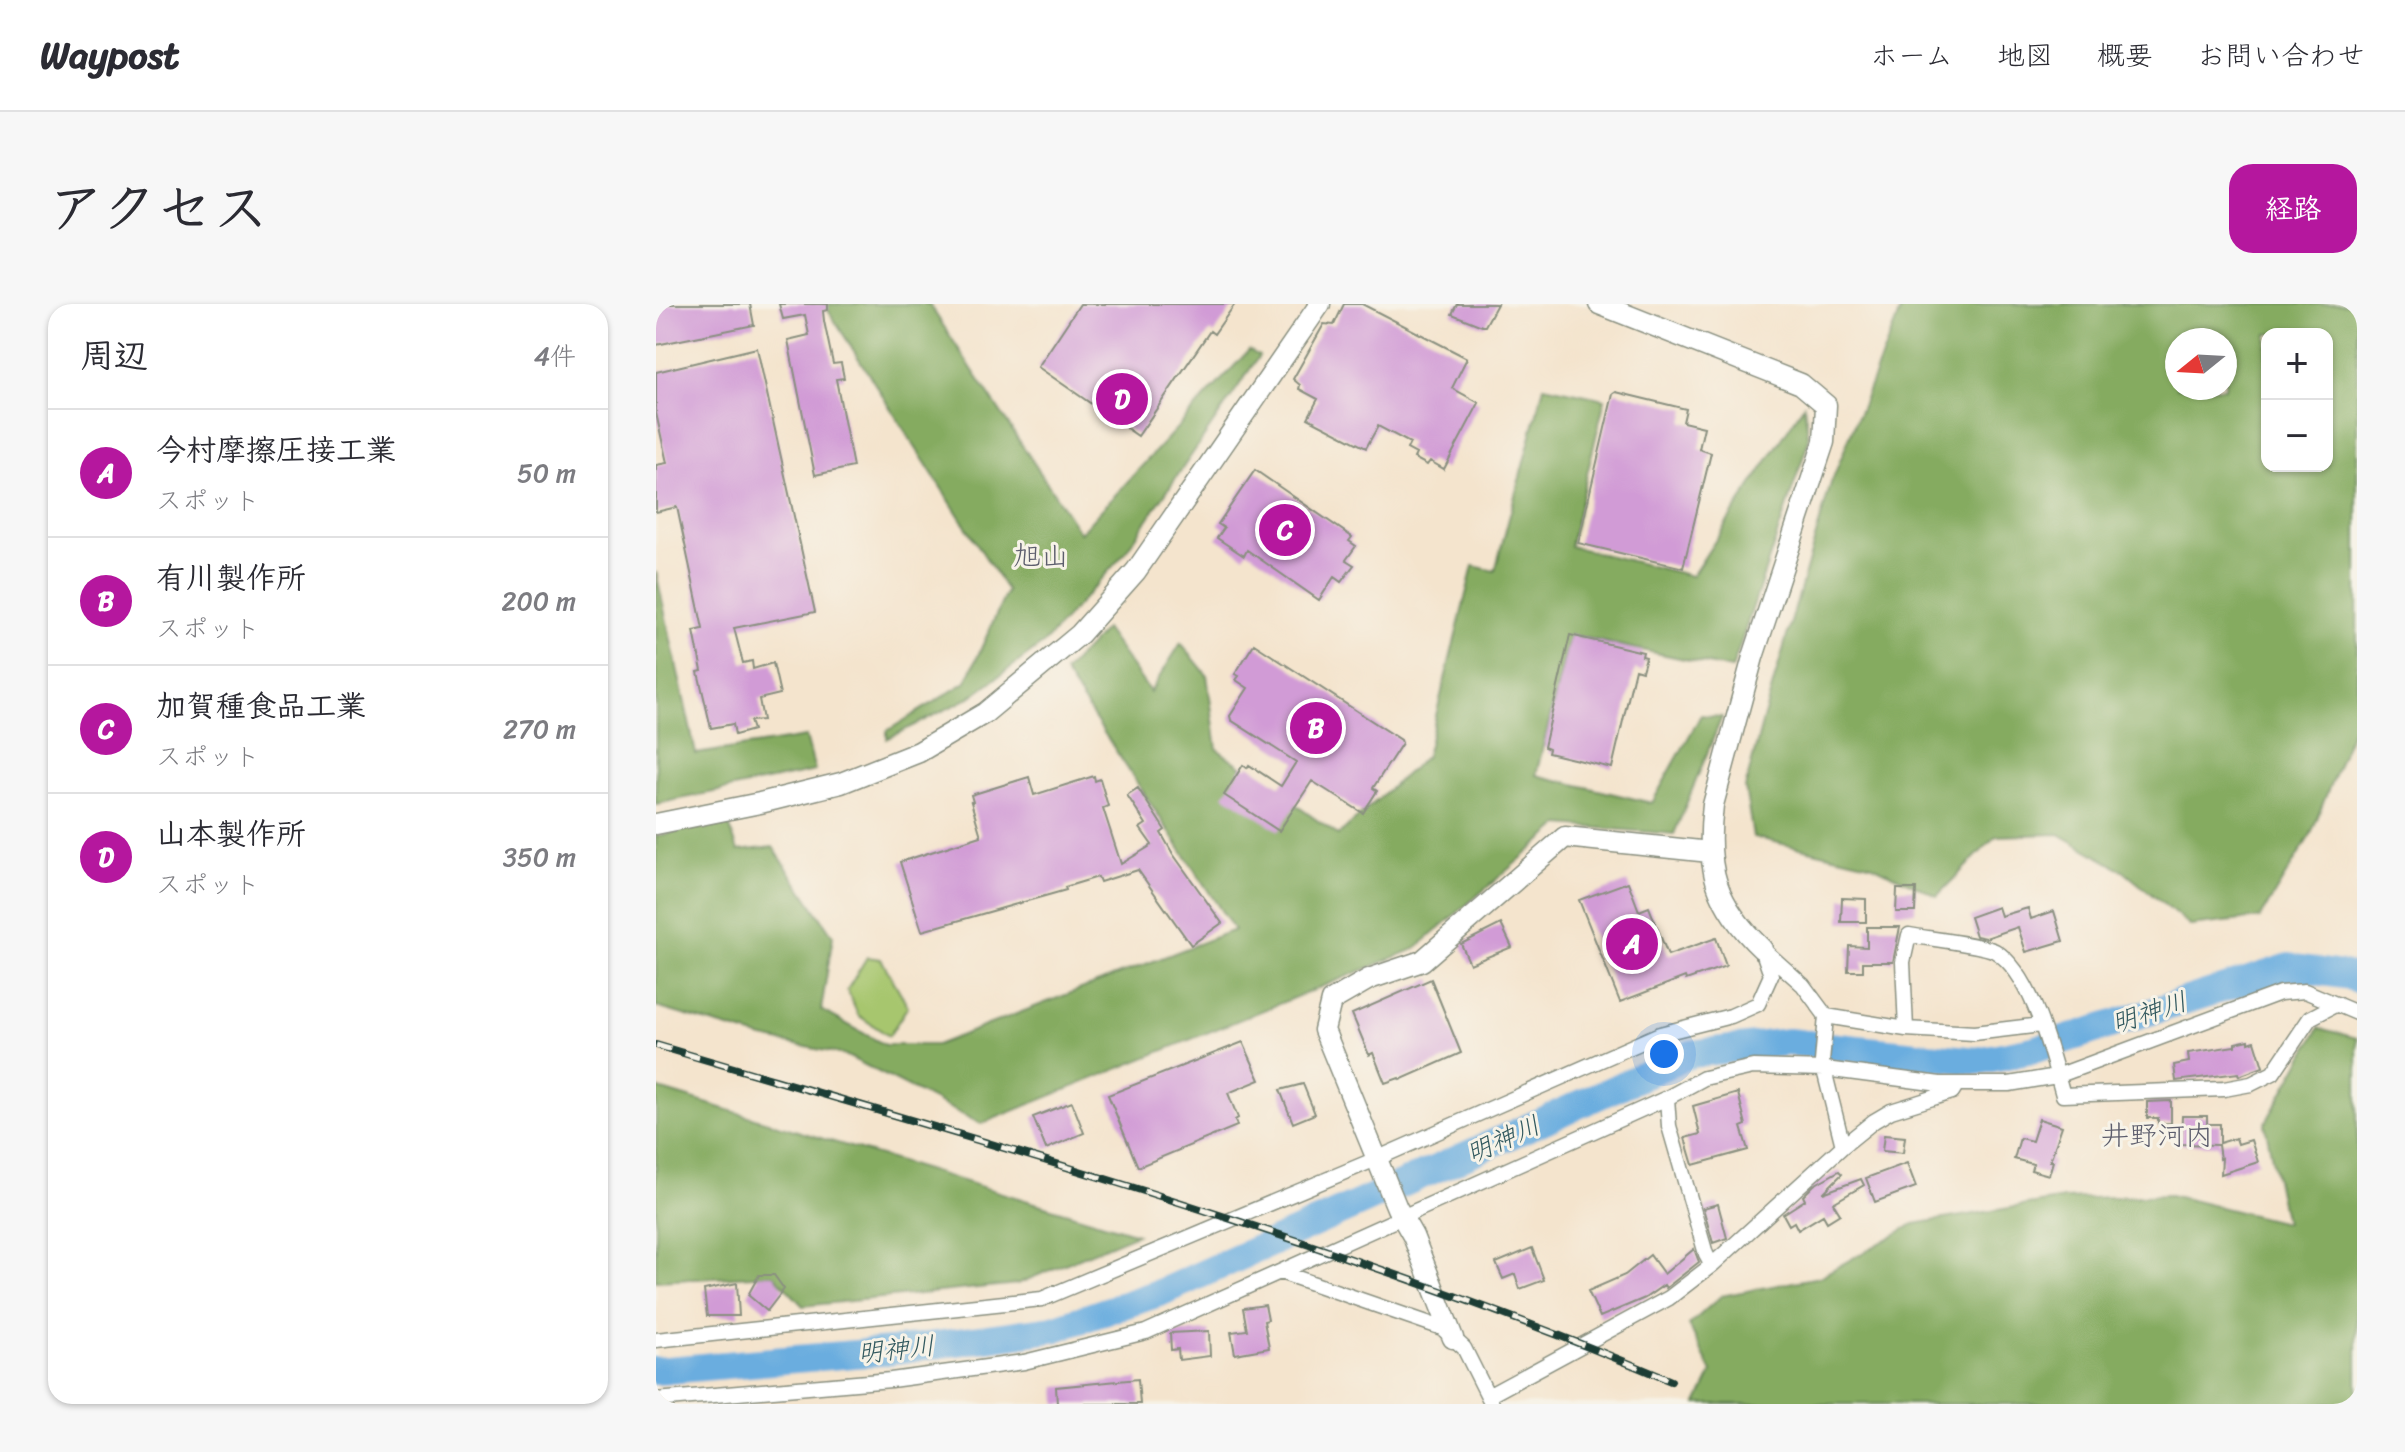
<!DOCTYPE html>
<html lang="ja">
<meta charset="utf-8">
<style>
:root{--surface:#fff;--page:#f7f7f7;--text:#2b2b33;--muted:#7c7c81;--line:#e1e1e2;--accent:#b5179e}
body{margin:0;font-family:Sriracha,"Klee One",sans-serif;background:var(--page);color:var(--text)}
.controls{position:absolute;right:24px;top:24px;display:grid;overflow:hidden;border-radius:16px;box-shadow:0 2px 6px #0004}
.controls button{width:72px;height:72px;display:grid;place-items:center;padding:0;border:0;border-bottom:2px solid var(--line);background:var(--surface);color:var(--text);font:40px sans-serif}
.compass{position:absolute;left:1509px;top:24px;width:72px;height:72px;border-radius:50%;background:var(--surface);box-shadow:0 2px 6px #0004;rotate:252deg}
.you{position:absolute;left:1008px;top:750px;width:28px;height:28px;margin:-20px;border:6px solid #fff;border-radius:50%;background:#1a73e8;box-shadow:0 0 0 12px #1a73e833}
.badge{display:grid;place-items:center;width:52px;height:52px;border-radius:50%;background:var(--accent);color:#fff;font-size:26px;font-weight:700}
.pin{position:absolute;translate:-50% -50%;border:4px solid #fff;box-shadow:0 2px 8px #0006}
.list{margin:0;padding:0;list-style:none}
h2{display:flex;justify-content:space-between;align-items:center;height:104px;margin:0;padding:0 32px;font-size:34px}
h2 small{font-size:26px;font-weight:400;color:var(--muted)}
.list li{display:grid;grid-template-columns:52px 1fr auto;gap:24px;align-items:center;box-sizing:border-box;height:128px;padding:0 32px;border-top:2px solid var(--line)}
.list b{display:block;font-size:30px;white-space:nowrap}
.list p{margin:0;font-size:26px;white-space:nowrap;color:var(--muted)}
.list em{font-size:26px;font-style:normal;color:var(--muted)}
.map{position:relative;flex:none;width:1701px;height:1100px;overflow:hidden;border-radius:24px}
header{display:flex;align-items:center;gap:48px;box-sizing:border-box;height:112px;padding:0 40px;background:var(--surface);border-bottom:2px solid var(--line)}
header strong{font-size:38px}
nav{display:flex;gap:44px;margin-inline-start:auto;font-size:28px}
.intro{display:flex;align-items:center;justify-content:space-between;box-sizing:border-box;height:192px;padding:0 48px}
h1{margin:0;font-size:56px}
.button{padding:20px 36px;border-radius:24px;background:var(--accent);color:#fff;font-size:28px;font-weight:700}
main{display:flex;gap:48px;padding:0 48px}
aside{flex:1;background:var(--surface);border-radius:24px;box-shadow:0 2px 6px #0004}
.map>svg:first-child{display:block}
</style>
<header>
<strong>Waypost</strong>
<nav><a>ホーム</a><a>地図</a><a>概要</a><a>お問い合わせ</a></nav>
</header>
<div class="intro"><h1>アクセス</h1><a class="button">経路</a></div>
<main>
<aside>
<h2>周辺<small>4件</small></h2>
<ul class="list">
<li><span class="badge">A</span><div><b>今村摩擦圧接工業</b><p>スポット</p></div><em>50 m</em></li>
<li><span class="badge">B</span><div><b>有川製作所</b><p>スポット</p></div><em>200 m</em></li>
<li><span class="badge">C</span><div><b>加賀種食品工業</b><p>スポット</p></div><em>270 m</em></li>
<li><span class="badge">D</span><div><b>山本製作所</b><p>スポット</p></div><em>350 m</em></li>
</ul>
</aside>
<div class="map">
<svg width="1701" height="1100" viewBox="0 0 1701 1100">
<rect width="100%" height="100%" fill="#f7f3e8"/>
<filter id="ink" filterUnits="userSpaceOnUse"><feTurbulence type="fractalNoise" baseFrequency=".0125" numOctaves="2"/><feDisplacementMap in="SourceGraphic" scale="16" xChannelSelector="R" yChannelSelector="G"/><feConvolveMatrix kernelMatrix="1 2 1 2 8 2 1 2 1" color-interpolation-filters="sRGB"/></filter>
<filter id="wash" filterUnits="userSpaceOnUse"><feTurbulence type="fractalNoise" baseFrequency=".006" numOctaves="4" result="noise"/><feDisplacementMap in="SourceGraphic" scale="32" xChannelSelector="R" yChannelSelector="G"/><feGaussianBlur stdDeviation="1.8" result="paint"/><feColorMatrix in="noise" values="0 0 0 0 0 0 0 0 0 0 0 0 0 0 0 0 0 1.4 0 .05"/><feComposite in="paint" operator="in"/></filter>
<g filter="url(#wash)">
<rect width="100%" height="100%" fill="#f4e4cd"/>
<path fill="#a7c66e" stroke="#638251" stroke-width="2" d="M 211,653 L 225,655 L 252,702 L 233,732 L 202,711 L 191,686 Z"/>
<path fill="#85ab61" stroke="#52744a" stroke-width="2" fill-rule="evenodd" d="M 168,0 L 273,0 L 424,229 L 593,46 L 603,52 L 468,250 L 388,339 L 313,394 L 231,435 L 231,427 L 310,378 L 351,287 Z
M 1247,0 L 1701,0 L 1701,412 L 1655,530 L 1604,614 L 1534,622 L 1466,566 L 1403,530 L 1340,532 L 1281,592 L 1217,561 L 1097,533 L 1089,484 L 1108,412 L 1175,179 ZM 1611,30 L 1671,30 L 1671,162 L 1611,162 ZM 1521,36 L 1569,36 L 1569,84 L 1521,84 Z
M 888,82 L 949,95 L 914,242 L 1036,272 L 1148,101 L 1153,136 L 1076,365 L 914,331 L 880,471 L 996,499 L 1045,411 L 1066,413 L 1018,530 L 904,521 L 759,645 L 325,820 L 189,751 L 107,734 L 0,703 L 0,532 L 72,517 L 82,547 L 117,543 L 177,632 L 165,706 L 229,741 L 280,741 L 578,626 L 408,368 L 449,325 L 494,388 L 525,339 L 551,371 L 561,445 L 682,531 L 770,452 L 817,262 L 839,267 Z
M 0,268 L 40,450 L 150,433 L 159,467 L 0,500 Z
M 1663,724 L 1701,734 L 1701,1100 L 1041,1100 L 1056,1069 L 1033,1021 L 1065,992 L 1163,973 L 1258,920 L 1408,895 L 1514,891 L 1629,919 L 1609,820 Z
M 0,784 L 481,930 L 361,980 L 147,1002 L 118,971 L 0,977 Z"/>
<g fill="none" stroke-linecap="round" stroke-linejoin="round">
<path stroke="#6baddf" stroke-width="28" d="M 0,1067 L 234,1047 L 397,1025 L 506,988 L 1035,750 L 1132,738 L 1321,757 L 1377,746 L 1633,663 L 1693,672 L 1701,676"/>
</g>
<g id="blocks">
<path fill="#d19bd6" d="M 0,0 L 94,0 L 98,21 L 0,41 Z
M 123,0 L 172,0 L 172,6 L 167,7 L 168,17 L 177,60 L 185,59 L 188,74 L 180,75 L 197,163 L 159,171 L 132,36 L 153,31 L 149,11 L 127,15 Z
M 424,0 L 579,0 L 558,30 L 554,27 L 482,132 L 382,63 Z
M 688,0 L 706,0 L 811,54 L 796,84 L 823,99 L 788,165 L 774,157 L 771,161 L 758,154 L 760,150 L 751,145 L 754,139 L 722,122 L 710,144 L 652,114 L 662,95 L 643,85 L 644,81 L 637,75 L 668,20 L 678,21 Z
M 801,0 L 841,0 L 829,22 L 826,22 L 796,10 Z
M 101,44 L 159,308 L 78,324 L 87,359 L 96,357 L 97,365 L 117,359 L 124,390 L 103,395 L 107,416 L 94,417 L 97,426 L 79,431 L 77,420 L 55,424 L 42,368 L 46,367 L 38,327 L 47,325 L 21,203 L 0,208 L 0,161 L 11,159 L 0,109 L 0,68 Z
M 960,88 L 1030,105 L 1027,118 L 1048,123 L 1043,145 L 1055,149 L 1027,264 L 922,239 L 957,90 Z
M 599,166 L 696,233 L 693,237 L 700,242 L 690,256 L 698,261 L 685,278 L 678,273 L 663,296 L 591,246 L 588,252 L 561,234 L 568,224 L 562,220 Z
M 914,331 L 987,348 L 986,352 L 990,353 L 986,367 L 979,365 L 956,464 L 892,449 L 893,445 L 888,443 Z
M 598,340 L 745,436 L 746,439 L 717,484 L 721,487 L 707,509 L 656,477 L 623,527 L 568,491 L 587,461 L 591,464 L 593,461 L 625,482 L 640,458 L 575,416 L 574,412 L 592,384 L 580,376 L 583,372 L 579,370 Z
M 438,472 L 439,477 L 444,475 L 452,502 L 447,504 L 465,560 L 496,541 L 484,524 L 490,520 L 471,491 L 482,484 L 509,526 L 505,529 L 517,550 L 566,619 L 535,641 L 482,566 L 444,578 L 442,573 L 409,583 L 410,586 L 266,627 L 244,558 L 325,532 L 315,498 L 317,498 L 315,491 L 373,473 L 378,491 Z
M 972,578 L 983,607 L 993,603 L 1012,651 L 1060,634 L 1070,662 L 1030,676 L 1029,673 L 964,698 L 923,596 Z
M 1241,585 L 1260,585 L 1259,608 L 1240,608 Z
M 1186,594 L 1210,595 L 1210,618 L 1185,618 Z
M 1342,603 L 1345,612 L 1372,604 L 1375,615 L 1398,607 L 1407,637 L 1370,648 L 1362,623 L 1330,634 L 1320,632 L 1314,613 Z
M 845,620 L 856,643 L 814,660 L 805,640 Z
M 1211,623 L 1244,623 L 1237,658 L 1207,658 L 1207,667 L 1192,667 L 1193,642 L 1211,643 Z
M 775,675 L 805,749 L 744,776 L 743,774 L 729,779 L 717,749 L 713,751 L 696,710 Z
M 1593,736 L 1593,739 L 1599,737 L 1607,763 L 1583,772 L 1582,769 L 1520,777 L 1518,761 L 1533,758 L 1532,749 L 1579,742 L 1579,739 Z
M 587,738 L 604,776 L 572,789 L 582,814 L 579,816 L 581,822 L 482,863 L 452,791 Z
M 647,780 L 659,810 L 637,819 L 624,786 Z
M 1082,789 L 1090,821 L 1085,823 L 1092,846 L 1037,861 L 1029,834 L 1044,830 L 1037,802 Z
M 1515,797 L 1515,819 L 1502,820 L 1502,814 L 1491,814 L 1491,798 Z
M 416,798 L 428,829 L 390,845 L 377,813 Z
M 1526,812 L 1551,812 L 1551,820 L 1564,820 L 1564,839 L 1580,834 L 1582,840 L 1595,836 L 1602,858 L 1565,870 L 1566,854 L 1564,855 L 1562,841 L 1525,840 Z
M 1383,815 L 1406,822 L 1394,857 L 1397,857 L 1393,871 L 1375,866 L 1377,860 L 1358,855 L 1364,834 L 1376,837 Z
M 1228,831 L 1249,833 L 1247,849 L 1226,847 Z
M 1251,859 L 1260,883 L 1219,898 L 1210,874 Z
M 1183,867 L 1186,870 L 1167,889 L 1205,875 L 1208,881 L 1177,899 L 1184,910 L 1171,918 L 1167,911 L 1142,926 L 1138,918 L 1133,921 L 1127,910 L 1149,896 L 1147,892 L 1158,881 Z
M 1062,900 L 1071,934 L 1057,939 L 1047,904 Z
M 876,944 L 888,976 L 864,985 L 859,970 L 847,975 L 840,959 Z
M 1038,945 L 1043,958 L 1010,984 L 1008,981 L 989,994 L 944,1013 L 932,987 L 969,971 L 994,951 L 1008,970 Z
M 103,971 L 118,971 L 128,985 L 111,1007 L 92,991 Z
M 81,979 L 83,1012 L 51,1012 L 48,986 Z
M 609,1001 L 612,1016 L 608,1017 L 613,1044 L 579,1050 L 575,1028 L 591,1026 L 587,1004 Z
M 553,1027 L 554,1052 L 523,1056 L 522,1045 L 515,1046 L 514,1029 Z
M 482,1075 L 484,1100 L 401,1100 L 400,1083 Z"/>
</g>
</g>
<g filter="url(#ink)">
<use href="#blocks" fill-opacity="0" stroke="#8a9080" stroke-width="2"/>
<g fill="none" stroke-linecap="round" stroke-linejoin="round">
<defs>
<path id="street" d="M 1170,712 L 1250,725 L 1318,729 L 1385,721
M 1250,725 L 1247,658 L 1253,631 C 1269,634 1329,641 1339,647 C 1377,670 1395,750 1407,791 L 1568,785 L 1595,780 L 1617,769 L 1654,714 L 1681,700
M 1011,794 L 1013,822 L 1050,950 L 1056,961
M 1187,842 L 1218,817 L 1235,807 L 1296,788 L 1301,780
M 624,968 L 786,1024 L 808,1044 L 836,1100
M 0,1036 L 386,995 L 720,855 L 1004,730 L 1075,712 L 1102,700 L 1115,671 L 1106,645
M 832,1092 L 1013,994 L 1056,961 L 1187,842 L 1166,758 L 1170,712 L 1147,681 L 1109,647
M 0,1096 L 235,1076 L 368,1058 L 490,1028 L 1011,794 L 1048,774 L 1097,763 L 1169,765 L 1284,780 L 1353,780 L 1401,772 L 1624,689 L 1649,687 L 1701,709"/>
<path id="secondary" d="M 943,0 L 1145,80 L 1170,101 L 1168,138 L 1097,353 L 1057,501 C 1049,565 1060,601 1106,645
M 0,520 L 104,499 L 185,479 L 263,448 L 329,409 L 424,330 L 480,267 L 664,0
M 797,1034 L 757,932 L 741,904 L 668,726 L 675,697 L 713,675 L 766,657 L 909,533 L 1054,548"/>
</defs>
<use href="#street" stroke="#8a9080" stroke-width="17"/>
<use href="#secondary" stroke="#8a9080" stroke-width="23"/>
<use href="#street" stroke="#fff" stroke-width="14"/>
<use href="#secondary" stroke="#fff" stroke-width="20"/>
<defs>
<path id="rail" d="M 0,741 C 341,842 687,938 1015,1077"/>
</defs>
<use href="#rail" stroke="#1f3d34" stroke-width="8"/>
<use href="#rail" stroke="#f7f3e8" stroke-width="5" stroke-dasharray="15" stroke-linecap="butt"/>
</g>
</g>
<g text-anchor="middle" stroke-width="6" stroke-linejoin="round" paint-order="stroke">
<g font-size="26" font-style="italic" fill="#32595f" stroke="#f7f3e8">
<text transform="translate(1493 708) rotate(-18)" y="9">明神川</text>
<text transform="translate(847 835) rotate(-24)" y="9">明神川</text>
<text transform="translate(240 1045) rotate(-6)" y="9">明神川</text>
</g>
<g font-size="28" fill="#5d5e6d" stroke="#f7f3e8">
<text x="385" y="261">旭山</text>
<text x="1501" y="841">井野河内</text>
</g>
</g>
</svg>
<div class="controls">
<button>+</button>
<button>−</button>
</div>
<svg class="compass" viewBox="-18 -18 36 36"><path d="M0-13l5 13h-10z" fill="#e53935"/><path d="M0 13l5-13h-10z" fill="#7c7c81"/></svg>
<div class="you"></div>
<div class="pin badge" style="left:976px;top:640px">A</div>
<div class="pin badge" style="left:660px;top:424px">B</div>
<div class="pin badge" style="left:629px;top:226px">C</div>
<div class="pin badge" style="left:466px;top:95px">D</div>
</div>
</main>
